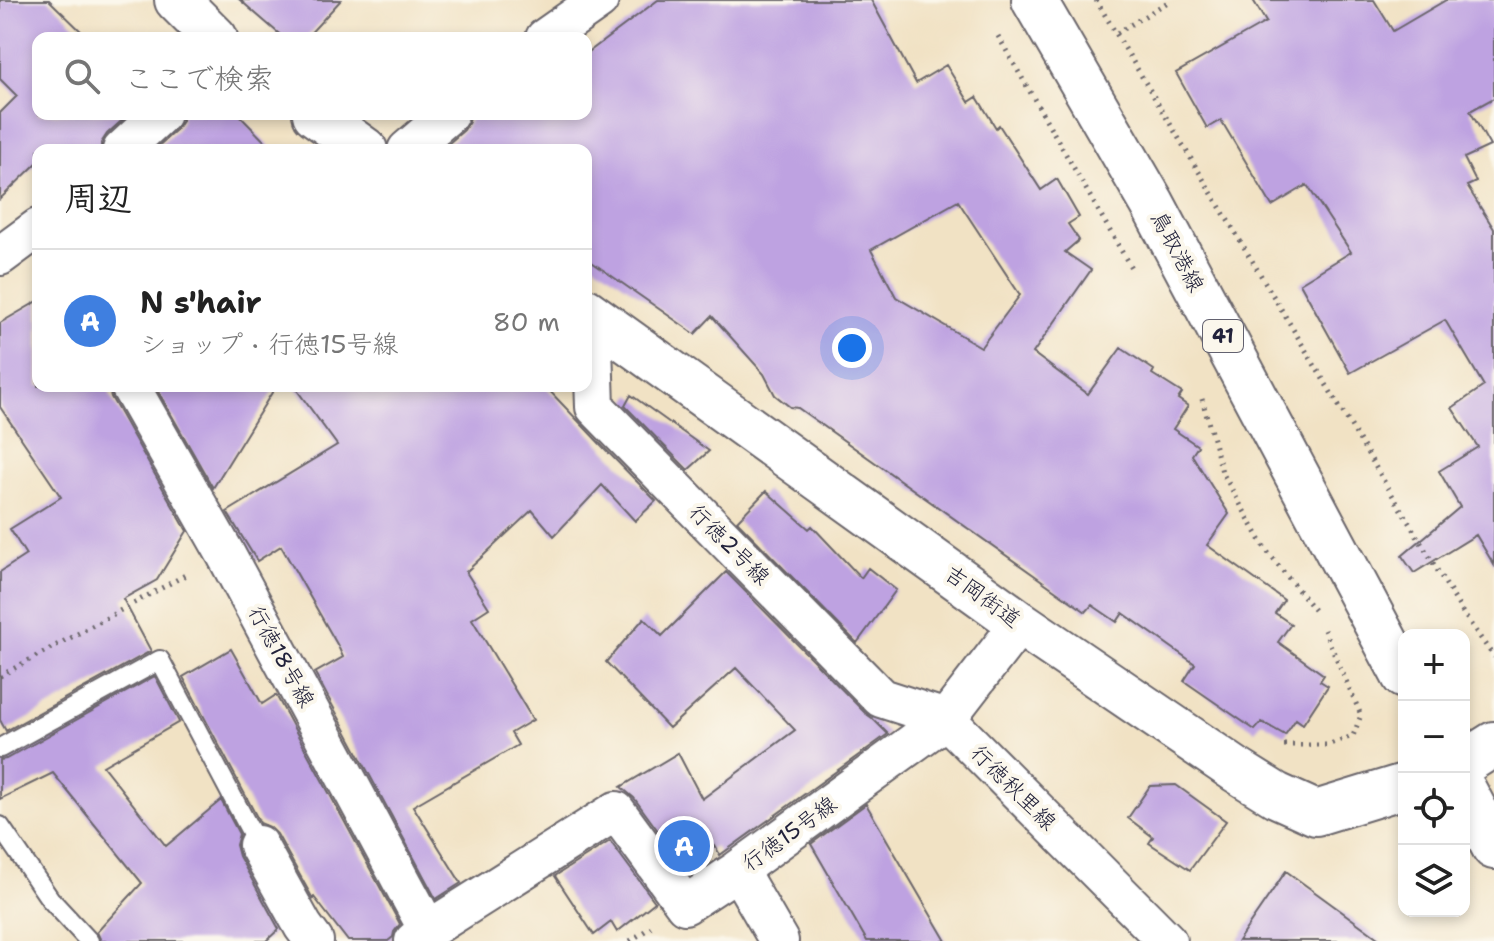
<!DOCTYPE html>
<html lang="ja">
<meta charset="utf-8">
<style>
:root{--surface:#fff;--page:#f6f6f6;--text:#222;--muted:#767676;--line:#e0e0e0;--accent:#7c3aed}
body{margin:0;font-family:"Shantell Sans","Klee One",sans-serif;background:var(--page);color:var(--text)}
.controls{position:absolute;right:24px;bottom:24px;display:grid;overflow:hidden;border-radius:16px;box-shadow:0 4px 12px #0003}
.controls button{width:72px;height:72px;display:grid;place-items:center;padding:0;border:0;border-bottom:2px solid var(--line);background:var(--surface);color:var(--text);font:40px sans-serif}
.you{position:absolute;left:852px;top:348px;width:28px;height:28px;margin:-20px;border:6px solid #fff;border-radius:50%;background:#1a73e8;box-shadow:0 0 0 12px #1a73e833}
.badge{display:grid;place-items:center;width:52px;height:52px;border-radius:50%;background:var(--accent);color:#fff;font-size:26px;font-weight:700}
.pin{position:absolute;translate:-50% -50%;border:4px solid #fff;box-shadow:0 2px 8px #0006}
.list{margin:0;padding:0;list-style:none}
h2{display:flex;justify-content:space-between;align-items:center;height:104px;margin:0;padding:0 32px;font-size:34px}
h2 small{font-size:26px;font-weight:400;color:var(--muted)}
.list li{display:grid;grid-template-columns:52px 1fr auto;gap:24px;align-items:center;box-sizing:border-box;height:144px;padding:0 32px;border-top:2px solid var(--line)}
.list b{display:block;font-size:30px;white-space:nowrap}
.list p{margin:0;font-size:26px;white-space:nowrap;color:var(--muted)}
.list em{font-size:26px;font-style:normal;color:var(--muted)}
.icon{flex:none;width:44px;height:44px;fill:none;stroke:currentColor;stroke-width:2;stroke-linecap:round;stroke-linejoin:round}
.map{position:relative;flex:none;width:1494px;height:941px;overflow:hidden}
.search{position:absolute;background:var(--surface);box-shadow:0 4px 12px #0003;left:32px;top:32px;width:560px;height:88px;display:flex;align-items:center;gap:20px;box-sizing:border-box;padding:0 28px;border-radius:16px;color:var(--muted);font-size:30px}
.panel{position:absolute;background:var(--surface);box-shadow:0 4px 12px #0003;left:32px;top:144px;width:560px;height:248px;border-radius:16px}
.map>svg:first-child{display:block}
</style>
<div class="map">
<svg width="1494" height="941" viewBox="0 0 1494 941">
<rect width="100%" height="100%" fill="#fbf7ec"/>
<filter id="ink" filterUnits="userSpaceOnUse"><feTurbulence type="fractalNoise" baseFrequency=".0125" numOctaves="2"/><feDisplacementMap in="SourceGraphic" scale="16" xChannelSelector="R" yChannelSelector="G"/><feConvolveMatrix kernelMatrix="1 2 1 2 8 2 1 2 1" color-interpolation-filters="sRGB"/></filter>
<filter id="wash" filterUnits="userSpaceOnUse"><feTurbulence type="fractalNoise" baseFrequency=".006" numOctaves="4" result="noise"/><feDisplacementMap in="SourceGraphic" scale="32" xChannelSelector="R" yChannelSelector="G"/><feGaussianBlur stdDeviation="1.8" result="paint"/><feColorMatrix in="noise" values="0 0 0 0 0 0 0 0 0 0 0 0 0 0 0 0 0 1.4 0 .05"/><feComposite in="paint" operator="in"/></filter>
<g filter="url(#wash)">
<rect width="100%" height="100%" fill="#f1e2c4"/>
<g id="blocks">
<path fill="#bea2e1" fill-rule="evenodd" d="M 0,0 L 49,0 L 88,38 L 38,38 L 38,114 L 129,114 L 107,134 L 101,143 L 101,150 L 38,150 L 38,162 L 0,199 L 0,113 L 17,96 L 0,79 Z
M 240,0 L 341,0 L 306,38 L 284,38 Z
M 658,0 L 871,0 L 916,83 L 946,65 L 969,102 L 977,97 L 996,128 L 999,125 L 1041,190 L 1057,179 L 1079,217 L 1068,224 L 1079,240 L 1065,252 L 1091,270 L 1033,353 L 1088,394 L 1121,348 L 1154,370 L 1152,374 L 1182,393 L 1178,399 L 1188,406 L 1173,429 L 1198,446 L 1192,455 L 1229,514 L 1207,545 L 1284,600 L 1275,613 L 1291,624 L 1278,642 L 1324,675 L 1320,681 L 1328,686 L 1303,724 L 1296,719 L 1285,735 L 1262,722 L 1255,730 L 1184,681 L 1195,664 L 1123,613 L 1117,622 L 1092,605 L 1086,612 L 798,408 L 790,407 L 775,395 L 764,374 L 712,316 L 695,334 L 586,258 L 586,150 L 441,150 L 464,130 L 469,122 L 470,114 L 586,114 L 586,54 ZM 958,201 L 1020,295 L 981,347 L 896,297 L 871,250 Z
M 1253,0 L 1374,0 L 1393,31 L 1446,0 L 1494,0 L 1494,98 L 1470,111 L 1490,146 L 1464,158 L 1476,182 L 1467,186 L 1494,229 L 1494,565 L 1476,535 L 1414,573 L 1402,556 L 1460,507 L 1439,471 L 1478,447 L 1452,408 L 1484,386 L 1445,320 L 1350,373 L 1300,283 L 1351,252 L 1307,185 L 1272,206 L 1221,120 L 1207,128 L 1176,73 L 1266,22 Z
M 182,114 L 238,114 L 273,150 L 154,150 L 176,130 L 182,121 Z
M 38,301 L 38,386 L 108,386 L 111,397 L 187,531 L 157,580 L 123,599 L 151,651 L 6,731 L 0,720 L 0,572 L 26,555 L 10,529 L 61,497 L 0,407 L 0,323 Z
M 155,386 L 276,386 L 213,488 Z
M 294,386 L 545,386 L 603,447 L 656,501 L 635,521 L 602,485 L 554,536 L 532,510 L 466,572 L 489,608 L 472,619 L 533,720 L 511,733 L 518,745 L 413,806 L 461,883 L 436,899 L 315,673 L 343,657 L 338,646 L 281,546 L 257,561 L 227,512 L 337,445 Z
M 631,395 L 709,451 L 688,470 L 625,406 Z
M 766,491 L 809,529 L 812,526 L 861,578 L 868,568 L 896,590 L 857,643 L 737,521 Z
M 726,572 L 865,713 L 872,718 L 888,734 L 720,855 L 715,846 L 683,865 L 634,798 L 621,787 L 678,753 L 702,799 L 795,730 L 736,668 L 669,728 L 606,662 L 644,618 L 662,636 Z
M 231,649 L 262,704 L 276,695 L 400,924 L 394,932 L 393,937 L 388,941 L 348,941 L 314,897 L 313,899 L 277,834 L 270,827 L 260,823 L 183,677 Z
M 155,676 L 179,722 L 103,766 L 166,846 L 221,800 L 239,834 L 236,845 L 239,856 L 279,929 L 266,941 L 101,941 L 97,932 L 142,883 L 53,773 L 0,799 L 0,760 L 6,759 Z
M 1176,785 L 1226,821 L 1190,870 L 1149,843 L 1153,837 L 1128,818 L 1150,786 Z
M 866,804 L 946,941 L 867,941 L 811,844 Z
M 610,841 L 655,902 L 617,932 L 611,922 L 594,935 L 555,876 Z
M 1286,871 L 1382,941 L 1238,941 Z"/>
</g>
</g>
<g filter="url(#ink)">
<use href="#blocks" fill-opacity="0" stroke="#6a656b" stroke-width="2"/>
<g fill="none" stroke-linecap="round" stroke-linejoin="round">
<defs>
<path id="lane" d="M 0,748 L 160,660 L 258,845
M 0,826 L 50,899 L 89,941"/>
<path id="street" d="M 545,38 L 599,0
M 122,150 L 161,114
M 407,150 L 449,114
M 0,256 L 38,228
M 592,315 L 595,407 L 881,698 L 946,719
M 130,386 L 225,553 L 428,930
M 1020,623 L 946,719 L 1167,941
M 258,845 L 303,926 L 314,941
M 738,870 L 779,941
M 414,941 L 428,930 L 616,811 L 685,905 L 738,870 L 946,719"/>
<path id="secondary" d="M 177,0 L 215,38
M 315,114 L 365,150
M 586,311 L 1020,623 L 1236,770 L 1276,795 L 1316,813 L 1404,786
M 1464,763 L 1494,744"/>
<path id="primary" d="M 1034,0 L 1152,203 L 1404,676
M 1464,790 L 1494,847"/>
</defs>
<use href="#lane" stroke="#6a656b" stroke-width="22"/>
<use href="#street" stroke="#6a656b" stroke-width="42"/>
<use href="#secondary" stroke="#6a656b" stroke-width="48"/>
<use href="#primary" stroke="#6a656b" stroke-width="48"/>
<path stroke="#6a656b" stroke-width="5" stroke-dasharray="2 6" stroke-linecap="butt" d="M 1096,0 L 1463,613 L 1494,657
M 1117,33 L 1171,0
M 998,36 L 1133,271
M 1202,399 L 1222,472 L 1266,550 L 1314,610
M 0,676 L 189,573
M 1284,745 L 1327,745 L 1353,736 L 1361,715 L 1324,630
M 630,941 L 651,927"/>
<use href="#lane" stroke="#fff" stroke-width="18"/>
<use href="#street" stroke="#fff" stroke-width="38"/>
<use href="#secondary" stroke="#fff" stroke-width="44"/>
<use href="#primary" stroke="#fff" stroke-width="44"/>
</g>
</g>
<g text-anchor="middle" stroke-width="8" stroke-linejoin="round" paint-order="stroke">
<rect fill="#fbf7ec" stroke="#636270" stroke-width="2" x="1203" y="320" width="40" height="32" rx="6"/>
<g font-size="20" font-weight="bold" fill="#22223b">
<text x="1223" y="343">41</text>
</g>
<g font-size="22" fill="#22223b" stroke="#fbf7ec">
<text transform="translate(1178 251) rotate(62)" y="8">鳥取港線</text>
<text transform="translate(730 544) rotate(45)" y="8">行徳2号線</text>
<text transform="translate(983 596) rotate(36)" y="8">吉岡街道</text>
<text transform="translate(282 656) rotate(61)" y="8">行徳18号線</text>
<text transform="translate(1014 787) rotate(45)" y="8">行徳秋里線</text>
<text transform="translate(789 833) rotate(-36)" y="8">行徳15号線</text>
</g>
</g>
</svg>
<div class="controls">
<button>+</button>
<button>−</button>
<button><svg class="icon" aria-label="locate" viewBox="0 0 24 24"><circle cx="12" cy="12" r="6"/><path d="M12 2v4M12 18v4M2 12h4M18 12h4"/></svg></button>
<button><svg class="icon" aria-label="layers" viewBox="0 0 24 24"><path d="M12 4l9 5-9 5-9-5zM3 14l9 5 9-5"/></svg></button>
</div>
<div class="you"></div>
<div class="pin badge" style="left:684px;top:846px;background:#3f7fe0">A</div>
<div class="search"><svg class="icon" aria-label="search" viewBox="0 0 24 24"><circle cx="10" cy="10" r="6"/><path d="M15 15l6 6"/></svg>ここで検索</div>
<section class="panel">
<h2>周辺<small></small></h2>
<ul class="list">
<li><span class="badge" style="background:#3f7fe0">A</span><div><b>N s'hair</b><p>ショップ · 行徳15号線</p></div><em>80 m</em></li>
</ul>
</section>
</div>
